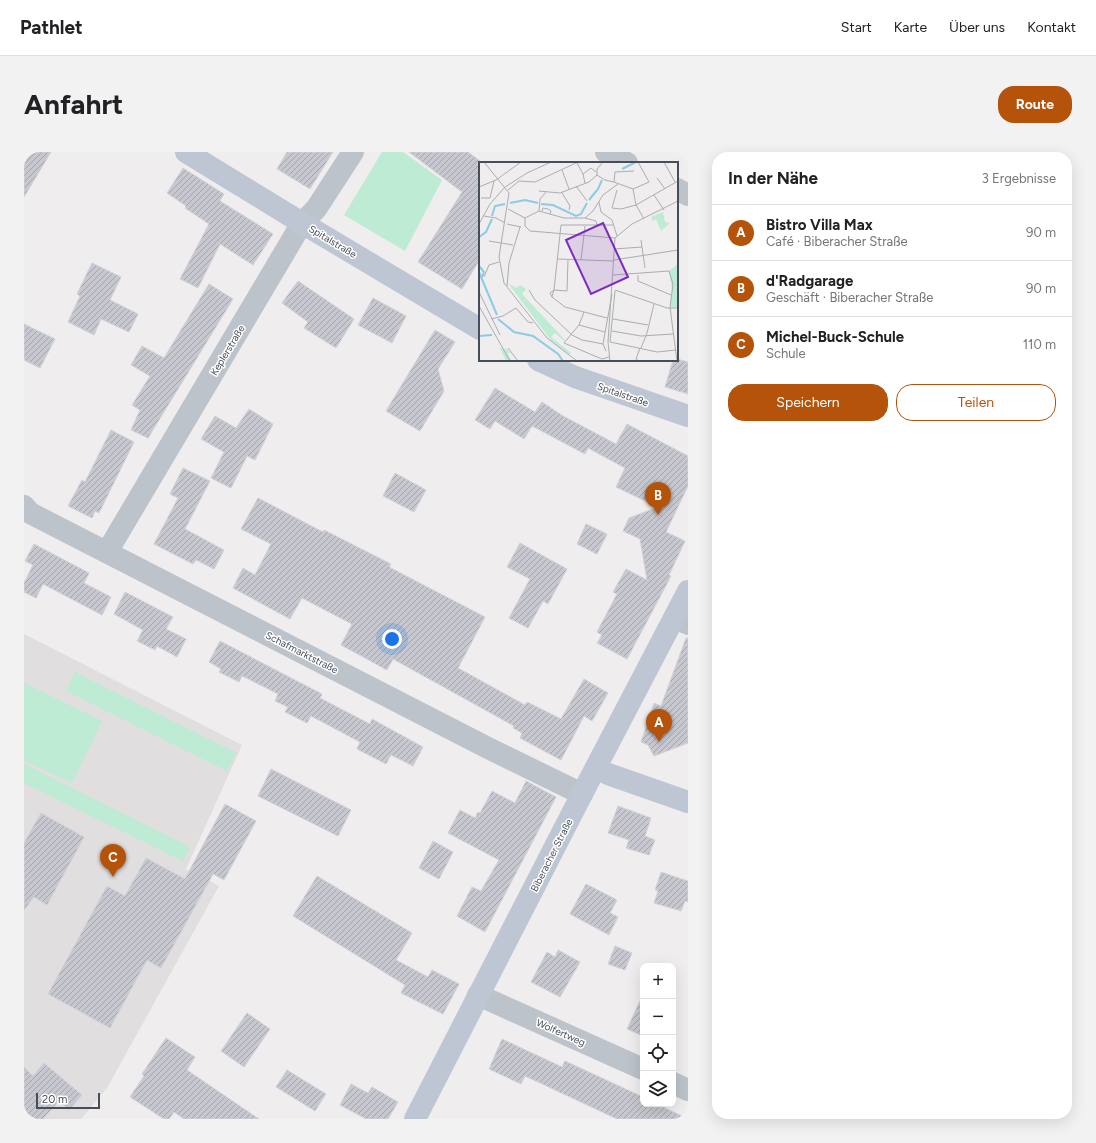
<!DOCTYPE html>
<html lang="de">
<meta charset="utf-8">
<style>
:root{--surface:#fff;--page:#f2f2f2;--text:#202124;--muted:#757577;--line:#e0e0e0;--accent:#b45309}
body{margin:0;font-family:Figtree,sans-serif;background:var(--page);color:var(--text)}
.controls{position:absolute;right:12px;bottom:12px;display:grid;overflow:hidden;border-radius:8px;box-shadow:0 4px 16px #0002}
.controls button{width:36px;height:36px;display:grid;place-items:center;padding:0;border:0;border-bottom:1px solid var(--line);background:var(--surface);color:var(--text);font:20px sans-serif}
.scale{position:absolute;left:12px;bottom:10px;width:64px;box-sizing:border-box;padding-left:4px;border:2px solid #464e59;border-top:0;font-size:11px;line-height:14px;white-space:nowrap;color:#464e59;-webkit-text-stroke:3px #fff;paint-order:stroke}
.you{position:absolute;left:368px;top:487px;width:14px;height:14px;margin:-10px;border:3px solid #fff;border-radius:50%;background:#1a73e8;box-shadow:0 0 0 6px #1a73e833}
.badge{display:grid;place-items:center;width:26px;height:26px;border-radius:50%;background:var(--accent);color:#fff;font-size:13px;font-weight:700}
.pin{position:absolute;translate:-50% -33px;filter:drop-shadow(0 1px 2px #0008)}
.pin::after{content:'';position:absolute;top:21px;width:14px;height:12px;background:inherit;clip-path:polygon(0 0,100% 0,50% 100%)}
.list{margin:0;padding:0;list-style:none}
h2{display:flex;justify-content:space-between;align-items:center;height:52px;margin:0;padding:0 16px;font-size:17px}
h2 small{font-size:13px;font-weight:400;color:var(--muted)}
.list li{display:grid;grid-template-columns:26px 1fr auto;gap:12px;align-items:center;box-sizing:border-box;height:56px;padding:0 16px;border-top:1px solid var(--line)}
.list b{display:block;font-size:15px;white-space:nowrap}
.list p{margin:0;font-size:13px;white-space:nowrap;color:var(--muted)}
.list em{font-size:13px;font-style:normal;color:var(--muted)}
.actions{display:flex;gap:8px;padding:12px 16px}
.actions a{flex:1;padding:9px 0;border:1px solid var(--accent);border-radius:16px;text-align:center;font-size:14px;color:var(--accent)}
.actions .main{background:var(--accent);color:#fff}
.icon{flex:none;width:22px;height:22px;fill:none;stroke:currentColor;stroke-width:2;stroke-linecap:round;stroke-linejoin:round}
.map{position:relative;flex:none;width:664px;height:967px;overflow:hidden;border-radius:16px}
header{display:flex;align-items:center;gap:24px;box-sizing:border-box;height:56px;padding:0 20px;background:var(--surface);border-bottom:1px solid var(--line)}
header strong{font-size:19px}
nav{display:flex;gap:22px;margin-inline-start:auto;font-size:14px}
.intro{display:flex;align-items:center;justify-content:space-between;box-sizing:border-box;height:96px;padding:0 24px}
h1{margin:0;font-size:28px}
.button{padding:10px 18px;border-radius:16px;background:var(--accent);color:#fff;font-size:14px;font-weight:700}
main{display:flex;gap:24px;padding:0 24px}
aside{flex:1;background:var(--surface);border-radius:16px;box-shadow:0 4px 16px #0002}
.map>svg:first-child{display:block}
</style>
<header>
<strong>Pathlet</strong>
<nav><a>Start</a><a>Karte</a><a>Über uns</a><a>Kontakt</a></nav>
</header>
<div class="intro"><h1>Anfahrt</h1><a class="button">Route</a></div>
<main>
<div class="map">
<svg width="664" height="967" viewBox="0 0 664 967">
<defs>
<pattern id="building-hatch" width="6" height="6" patternUnits="userSpaceOnUse"><rect width="6" height="6" fill="#c7c8cf"/><path d="M-1 1l2-2M0 6l6-6M5 7l2-2" fill="none" stroke="#a3a5ab"/></pattern>
</defs>
<rect width="100%" height="100%" fill="#efeded"/>
<path fill="#e0dede" d="M 0,482 L 218,593 L 162,717 L 195,734 L 83,936 L 57,967 L 0,967 Z"/>
<path fill="#bdebd3" d="M 358,0 L 379,0 L 418,28 L 381,99 L 320,63 Z
M 51,520 L 212,601 L 203,619 L 42,539 Z
M 0,531 L 78,569 L 48,631 L 0,608 Z
M 0,612 L 166,695 L 159,709 L 0,631 Z"/>
<path fill="url(#building-hatch)" stroke="#d1d2d8" d="M 0,0 L 27,0 L 0,45 Z
M 263,0 L 309,0 L 286,37 L 253,17 Z
M 385,0 L 444,0 L 456,9 L 456,107 L 438,137 L 394,110 L 438,40 Z
M 159,16 L 200,42 L 196,49 L 249,82 L 229,113 L 196,92 L 174,136 L 156,127 L 185,72 L 161,56 L 162,54 L 143,41 Z
M 68,111 L 97,125 L 86,148 L 114,162 L 105,180 L 77,167 L 70,183 L 44,170 L 56,144 L 53,142 Z
M 274,129 L 330,167 L 312,196 L 280,176 L 284,170 L 258,151 Z
M 185,132 L 209,147 L 124,286 L 107,278 L 116,258 L 108,253 L 126,224 L 107,213 L 118,194 L 140,206 Z
M 349,146 L 382,164 L 368,191 L 334,173 Z
M 0,172 L 31,187 L 16,216 L 0,208 Z
M 411,178 L 431,190 L 414,217 L 420,239 L 396,279 L 362,259 Z
M 653,207 L 664,210 L 664,242 L 641,235 L 649,208 L 653,208 Z
M 471,236 L 511,260 L 518,250 L 539,264 L 592,292 L 603,272 L 664,304 L 664,334 L 642,380 L 661,389 L 645,423 L 647,424 L 603,507 L 573,491 L 578,483 L 573,480 L 593,442 L 589,440 L 602,417 L 623,428 L 616,387 L 599,379 L 605,366 L 634,355 L 592,335 L 601,316 L 564,296 L 561,302 L 508,274 L 500,287 L 471,269 L 466,277 L 451,268 Z
M 225,257 L 249,272 L 231,308 L 223,304 L 207,336 L 187,326 L 200,300 L 177,287 L 191,264 L 212,276 Z
M 87,278 L 110,290 L 75,361 L 71,359 L 68,366 L 44,354 L 58,328 L 61,330 Z
M 159,316 L 186,329 L 161,377 L 200,398 L 190,417 L 172,408 L 169,412 L 130,392 L 154,346 L 146,342 Z
M 371,321 L 402,338 L 390,360 L 359,344 Z
M 234,346 L 299,380 L 300,378 L 367,412 L 365,415 L 461,465 L 434,516 L 501,553 L 503,550 L 537,567 L 560,527 L 584,541 L 568,569 L 560,564 L 537,608 L 496,586 L 498,581 L 489,576 L 490,574 L 369,507 L 363,518 L 317,493 L 328,472 L 278,446 L 266,467 L 209,436 L 219,416 L 231,423 L 247,392 L 217,377 Z
M 562,372 L 583,382 L 573,402 L 553,392 Z
M 496,391 L 543,417 L 524,452 L 519,449 L 504,476 L 485,466 L 506,427 L 483,415 Z
M 10,392 L 65,421 L 60,431 L 87,445 L 78,463 L 19,432 L 12,446 L 0,440 L 0,431 L 9,413 L 1,409 Z
M 101,440 L 149,465 L 142,477 L 162,487 L 153,505 L 133,494 L 131,498 L 113,489 L 119,478 L 90,462 Z
M 662,486 L 664,486 L 664,591 L 630,604 L 624,593 L 617,590 L 630,551 L 637,554 Z
M 196,489 L 298,542 L 296,546 L 346,572 L 348,567 L 399,595 L 389,614 L 367,603 L 362,612 L 333,597 L 336,590 L 287,564 L 283,571 L 261,560 L 264,555 L 251,549 L 254,542 L 218,524 L 215,530 L 195,520 L 197,517 L 185,510 Z
M 247,617 L 327,658 L 314,684 L 234,644 Z
M 502,629 L 532,645 L 461,780 L 433,764 L 448,735 L 457,739 L 475,708 L 424,681 L 436,658 L 451,666 L 454,660 L 456,661 L 468,639 L 491,651 Z
M 201,652 L 232,669 L 200,728 L 189,722 L 137,816 L 123,808 L 86,876 L 24,842 L 83,734 L 101,744 L 122,706 L 161,727 Z
M 594,654 L 627,666 L 621,684 L 631,688 L 625,703 L 602,696 L 605,688 L 584,681 Z
M 17,661 L 60,685 L 23,753 L 10,745 L 0,758 L 0,691 Z
M 409,689 L 429,700 L 415,727 L 395,716 Z
M 637,720 L 664,729 L 664,750 L 661,749 L 657,759 L 630,751 L 634,739 L 631,738 Z
M 293,724 L 388,781 L 372,808 L 404,825 L 408,818 L 435,832 L 419,862 L 377,841 L 381,833 L 269,764 Z
M 562,732 L 593,748 L 586,761 L 594,765 L 585,783 L 546,762 Z
M 591,794 L 608,801 L 601,818 L 584,812 Z
M 534,798 L 556,810 L 536,845 L 507,830 L 523,800 L 531,805 Z
M 616,849 L 619,851 L 619,884 L 603,877 Z
M 223,861 L 246,877 L 220,915 L 197,899 Z
M 142,886 L 171,905 L 163,918 L 235,967 L 160,967 L 150,960 L 145,967 L 140,967 L 106,945 L 120,924 L 118,922 Z
M 478,887 L 538,915 L 541,909 L 619,945 L 619,952 L 633,952 L 664,967 L 593,967 L 501,924 L 497,932 L 465,917 Z
M 20,911 L 58,943 L 45,958 L 35,949 L 19,967 L 0,967 L 0,915 L 9,924 Z
M 263,918 L 302,942 L 291,959 L 252,935 Z
M 327,932 L 344,941 L 348,935 L 374,950 L 364,967 L 342,967 L 316,953 Z"/>
<g fill="none" stroke-linecap="round" stroke-linejoin="round">
<path stroke="#bcc3cb" stroke-width="22" d="M 582,0 L 603,11
M 653,37 L 664,43
M 0,354 L 6,361 L 466,597 L 558,642
M 83,400 L 278,71 L 292,57 L 329,0
M 650,466 L 664,472
M 454,843 L 619,917
M 649,931 L 664,938"/>
<path stroke="#bec6d3" stroke-width="22" d="M 162,0 L 278,71 L 456,177
M 514,208 L 551,225 L 664,264
M 572,616 L 584,622 L 664,650
M 391,967 L 558,642 L 664,439"/>
</g>
<g text-anchor="middle" stroke-width="3" stroke-linejoin="round" paint-order="stroke">
<g font-size="10" fill="#464e59" stroke="#fff">
<text transform="translate(309 89) rotate(31)" y="4">Spitalstraße</text>
<text transform="translate(203 198) rotate(-59)" y="4">Keplerstraße</text>
<text transform="translate(599 242) rotate(19)" y="4">Spitalstraße</text>
<text transform="translate(278 500) rotate(27)" y="4">Schafmarktstraße</text>
<text transform="translate(527 703) rotate(-63)" y="4">Biberacher Straße</text>
<text transform="translate(537 880) rotate(24)" y="4">Wolfertweg</text>
</g>
</g>
<g transform="translate(455 10)">
<rect width="199" height="199" fill="#efeded"/>
<path d="M 29,121 L 37,126 L 41,123 L 47,127 L 43,132 L 86,178 L 85,179 L 76,171 L 72,175 L 92,191 L 90,192 L 74,181 ZM 193,127 L 199,129 L 199,145 L 191,145 ZM 21,186 L 28,187 L 31,191 L 28,191 L 33,199 L 27,199 Z" fill="#bdebd3"/>
<path d="M 184,50 L 186,60 L 191,61 L 182,69 L 177,57 L 174,59 L 172,55 ZM 199,102 L 199,129 L 193,127 L 190,109 Z" fill="#bdebd3"/>
<path fill="none" stroke="#8dcbe5" stroke-width="2" d="M 143,7 L 157,0M 110,38 L 119,27 L 123,18M 31,41 L 46,38 L 59,41M 62,42 L 74,43 L 97,54 L 102,52 L 108,41M 13,54 L 16,44 L 26,42M 0,75 L 7,70 L 13,57M 0,104 L 5,110 L 3,115M 0,110 L 18,153M 19,157 L 35,170 L 54,174 L 79,192 L 84,199M 0,174 L 13,173"/>
<path fill="none" stroke="#abadb2" stroke-width="1" d="M 5,0 L 30,31 L 20,95 L 25,121 L 68,176 L 98,199M 185,0 L 196,20M 98,1 L 104,12M 83,8 L 90,27M 155,9 L 136,10 L 135,20 L 154,27 L 170,20 L 159,0M 118,13 L 126,18 L 135,20M 178,16 L 186,27M 106,21 L 104,12 L 112,6 L 117,10M 97,24 L 108,39M 0,25 L 17,18 L 42,0M 154,27 L 157,43 L 165,57M 29,28 L 40,19 L 56,20 L 99,0M 138,28 L 133,46 L 142,47 L 157,43 L 199,19M 60,29 L 81,31 L 110,20 L 118,13 L 118,7 L 124,0M 83,31 L 91,44 L 90,48M 175,33 L 185,48M 2,36 L 11,36 L 15,19M 120,40 L 122,50 L 133,58 L 138,74M 29,47 L 46,56M 60,49 L 61,37 L 67,30M 63,49 L 64,46 L 69,47 L 72,49 L 71,52M 5,54 L 17,56 L 26,61M 46,56 L 60,49 L 85,56 L 106,56 L 114,49 L 124,33 L 139,22M 46,56 L 46,64 L 51,69 L 136,76M 106,56 L 117,59 L 118,63M 0,62 L 11,42 L 26,25 L 48,11 L 72,0M 28,62 L 42,65M 136,76 L 153,62 L 199,39M 162,78 L 166,106M 10,79 L 34,83M 135,87 L 163,85M 78,97 L 135,99M 89,98 L 88,129 L 75,128 L 82,63 L 134,63M 102,98 L 106,64M 135,98 L 199,88M 134,113 L 190,109 L 194,122 L 191,145 L 198,199M 159,113 L 159,119 L 192,133M 5,115 L 10,103 L 20,100M 28,124 L 30,101 L 41,65M 50,128 L 56,138 L 93,173 L 103,178 L 124,182M 75,128 L 73,134 L 73,135 L 71,131 ZM 136,128 L 188,146 L 199,146M 136,129 L 131,180 L 178,190 L 197,188M 0,130 L 21,173M 73,135 L 86,145 L 128,156M 0,144 L 31,199M 105,150 L 100,163 L 85,181 L 123,197 L 130,195M 12,157 L 24,154 L 37,146 L 49,160 L 54,161M 134,157 L 169,163M 100,163 L 126,170M 133,169 L 162,174 L 194,172M 29,186 L 39,199M 162,186 L 168,171 L 175,142M 127,189 L 124,182 L 133,132M 131,199 L 129,180 L 136,76M 160,199 L 157,197 L 161,186"/>
<path fill="#7b2cbf" fill-opacity="0.15" stroke="#7b2cbf" stroke-width="2" d="M 124,61 L 149,115 L 112,132 L 87,78 Z"/>
<rect width="199" height="199" fill="none" stroke="#464e59" stroke-width="2"/>
</g>
</svg>
<div class="controls">
<button>+</button>
<button>−</button>
<button><svg class="icon" aria-label="locate" viewBox="0 0 24 24"><circle cx="12" cy="12" r="6"/><path d="M12 2v4M12 18v4M2 12h4M18 12h4"/></svg></button>
<button><svg class="icon" aria-label="layers" viewBox="0 0 24 24"><path d="M12 4l9 5-9 5-9-5zM3 14l9 5 9-5"/></svg></button>
</div>
<div class="scale">20 m</div>
<div class="you"></div>
<div class="pin badge" style="left:635px;top:590px">A</div>
<div class="pin badge" style="left:634px;top:363px">B</div>
<div class="pin badge" style="left:89px;top:725px">C</div>
</div>
<aside>
<h2>In der Nähe<small>3 Ergebnisse</small></h2>
<ul class="list">
<li><span class="badge">A</span><div><b>Bistro Villa Max</b><p>Café · Biberacher Straße</p></div><em>90 m</em></li>
<li><span class="badge">B</span><div><b>d'Radgarage</b><p>Geschäft · Biberacher Straße</p></div><em>90 m</em></li>
<li><span class="badge">C</span><div><b>Michel-Buck-Schule</b><p>Schule</p></div><em>110 m</em></li>
</ul>
<div class="actions"><a class="main">Speichern</a><a>Teilen</a></div>
</aside>
</main>
